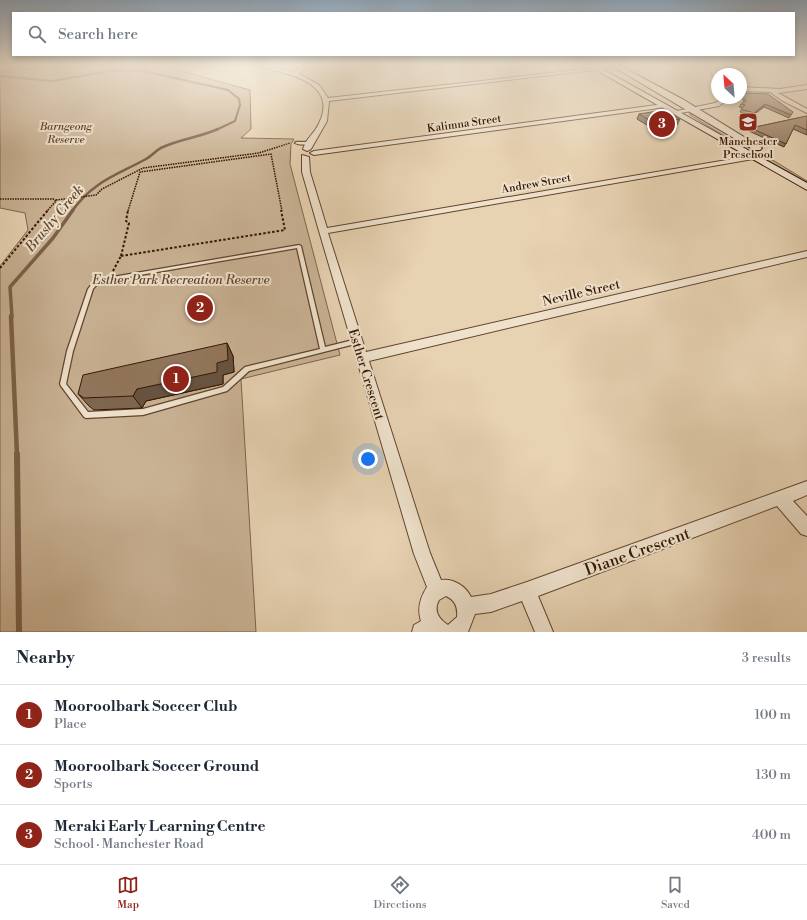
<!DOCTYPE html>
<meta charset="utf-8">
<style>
:root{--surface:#fff;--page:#f6f6f7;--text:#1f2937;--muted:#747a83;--line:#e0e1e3;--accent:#8f2418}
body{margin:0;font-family:"Libre Bodoni",serif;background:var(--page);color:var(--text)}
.compass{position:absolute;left:711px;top:68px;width:36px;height:36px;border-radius:50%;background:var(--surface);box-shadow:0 2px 6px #0003;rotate:334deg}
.you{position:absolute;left:368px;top:459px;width:14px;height:14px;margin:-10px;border:3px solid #fff;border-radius:50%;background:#1a73e8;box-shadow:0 0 0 6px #1a73e833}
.badge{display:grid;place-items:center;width:26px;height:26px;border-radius:50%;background:var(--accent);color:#fff;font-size:13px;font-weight:700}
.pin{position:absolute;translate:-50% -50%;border:2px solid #fff;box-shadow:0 1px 4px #0006}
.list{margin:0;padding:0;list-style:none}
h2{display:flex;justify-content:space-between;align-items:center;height:52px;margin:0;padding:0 16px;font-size:17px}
h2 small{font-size:13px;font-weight:400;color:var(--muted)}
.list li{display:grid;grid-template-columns:26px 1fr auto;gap:12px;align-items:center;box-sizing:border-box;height:60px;padding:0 16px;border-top:1px solid var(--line)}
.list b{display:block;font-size:15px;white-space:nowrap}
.list p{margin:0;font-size:13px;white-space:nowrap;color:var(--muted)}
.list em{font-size:13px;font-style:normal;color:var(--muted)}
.icon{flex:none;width:22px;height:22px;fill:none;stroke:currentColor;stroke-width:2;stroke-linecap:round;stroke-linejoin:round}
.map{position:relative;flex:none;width:807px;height:632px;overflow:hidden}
.search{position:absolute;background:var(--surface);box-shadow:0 2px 6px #0003;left:12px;right:12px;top:12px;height:44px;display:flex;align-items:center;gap:10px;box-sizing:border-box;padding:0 14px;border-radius:0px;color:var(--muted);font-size:15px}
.sheet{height:232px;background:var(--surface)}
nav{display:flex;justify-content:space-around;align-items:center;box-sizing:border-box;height:56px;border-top:1px solid var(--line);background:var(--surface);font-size:11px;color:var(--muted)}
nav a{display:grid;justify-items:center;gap:2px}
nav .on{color:var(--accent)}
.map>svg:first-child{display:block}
</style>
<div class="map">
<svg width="807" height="632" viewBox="0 0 807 632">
<rect width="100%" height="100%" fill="#e7d2b2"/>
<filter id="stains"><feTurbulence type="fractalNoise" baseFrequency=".005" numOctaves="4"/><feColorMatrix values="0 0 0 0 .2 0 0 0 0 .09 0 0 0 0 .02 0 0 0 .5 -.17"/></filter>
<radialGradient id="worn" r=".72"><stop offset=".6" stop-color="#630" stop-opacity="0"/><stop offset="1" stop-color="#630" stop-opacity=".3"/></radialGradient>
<path fill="#c9b294" stroke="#7f644a" d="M 114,66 L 163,66 L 250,90 L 251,129 L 241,138 L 294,139 L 291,144 L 290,164 L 340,355 L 241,379 L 256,632 L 0,632 L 0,266 L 28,230 L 25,213 L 0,208 L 0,70 Z
M 689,114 L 693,114 L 732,137 L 730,140 Z
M 735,137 L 807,181 L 807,184 L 732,141 Z"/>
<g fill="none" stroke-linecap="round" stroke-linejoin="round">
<path stroke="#7b6047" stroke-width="2" d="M 0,76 L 52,81 L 110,71 L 139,70 L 228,90 L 239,99 L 240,105 L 235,121 L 216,130"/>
<path stroke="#7b6047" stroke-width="2.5" d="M 72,211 C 94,181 115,176 146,159 C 152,156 157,149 163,147 C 181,139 200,137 218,129"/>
<path stroke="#7b6047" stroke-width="3.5" d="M 12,317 L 10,287 L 53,238 L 73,210"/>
<path stroke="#7b6047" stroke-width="4.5" d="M 11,316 L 17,455"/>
<path stroke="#7b6047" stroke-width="6" d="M 17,454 L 19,632"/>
<defs>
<path id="lane" d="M 296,142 L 309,142 L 311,143 C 307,145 299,145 295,143 Z
M 299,245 L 301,246 L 325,347 L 357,339 L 359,339 L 360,341 L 359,343 L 249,371 L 227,391 L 143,415 L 86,418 L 84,417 L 61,386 L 60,384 L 67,351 L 88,289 L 95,280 ZM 297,248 L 320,349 L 245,367 L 223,387 L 143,409 L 88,412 L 66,384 L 73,351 L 93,289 L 99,282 Z"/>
<path id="street" d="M 260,66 L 268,66 L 294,72 L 303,66 L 308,66 L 299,74 L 319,85 L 328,98 L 614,66 L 619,67 L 329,101 L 327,121 L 311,149 L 307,151 L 303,149 L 305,144 C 309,136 317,130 320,121 C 333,92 307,79 284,73 C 277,70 267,70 260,66 Z
M 709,66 L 714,66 L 717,74 L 717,81 L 714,79 Z
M 807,85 L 807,89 L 778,93 L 807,109 L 807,113 L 783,101 L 770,92 L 741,91 L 741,87 L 780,89 Z
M 723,98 L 730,98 L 719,106 L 675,114 L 672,112 L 715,103 Z
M 664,104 L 666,105 L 666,107 L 314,155 L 310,153 L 314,151 Z
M 302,155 L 309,157 L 310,172 L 327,228 L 756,155 L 756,159 L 753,159 L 328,233 L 366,352 L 807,251 L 807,257 L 369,361 L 430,553 L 441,580 C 453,578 466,586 471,597 L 491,594 L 527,582 L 807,481 L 807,495 L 793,501 L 807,516 L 807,536 L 801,534 L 777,506 L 538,596 L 553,632 L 535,632 L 522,601 L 491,612 L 475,614 L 468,632 L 412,632 L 414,625 L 421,621 C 417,609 420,598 427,587 L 414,554 L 319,231 L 302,172 ZM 446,596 C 455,600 458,607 457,617 L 448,625 C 439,619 433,611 439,600 Z"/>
<path id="secondary" d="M 589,66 L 597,66 L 807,183 L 807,190 Z
M 612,66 L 620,66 L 684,100 L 762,148 L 760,150 L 754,150 Z"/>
</defs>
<use href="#lane" stroke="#62442d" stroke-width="2.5"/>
<use href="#street" stroke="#62442d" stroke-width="2"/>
<use href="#secondary" stroke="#351501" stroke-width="2"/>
<path stroke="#351501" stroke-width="1.5" stroke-dasharray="1.5 1" stroke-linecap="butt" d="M 0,199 L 54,199 L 56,201 L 47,211
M 56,200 L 96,195 L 102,189 L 143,168 L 259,153 L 290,143
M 128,211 L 140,172 L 271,154 L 282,211"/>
<path stroke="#351501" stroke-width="2" stroke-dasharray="2.5 2" stroke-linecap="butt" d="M 121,256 L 129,223 L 126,221 L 128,210
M 121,256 L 285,230 L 281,210
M 0,268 L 48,210
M 113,271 L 121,256"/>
<use href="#lane" fill="#efe2cd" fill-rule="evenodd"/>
<use href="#street" fill="#efe2cd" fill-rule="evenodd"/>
<use href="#secondary" fill="#efe2cd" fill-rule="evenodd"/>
</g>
<path fill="#7e6650" stroke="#351501" d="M 741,93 L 791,115 L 789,118 L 764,107 L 753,115 L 740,112 L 742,108 L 739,107 L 741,104 L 744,102 L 741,97 Z
M 639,114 L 677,125 L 652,128 L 637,119 Z
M 807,116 L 807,135 L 793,129 L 784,147 L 749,131 L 751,128 Z
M 227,343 L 233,356 L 234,372 L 223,375 L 223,384 L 146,401 L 142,408 L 94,410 L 89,406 L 78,394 Z"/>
<path fill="#665341" stroke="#351501" d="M 765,104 L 764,107 L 753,115 L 754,113 Z
M 680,119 L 677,125 L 652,128 L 654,123 Z
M 227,343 L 233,356 L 234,372 L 223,375 L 223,384 L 146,401 L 142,408 L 133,396 L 137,389 L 217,363 Z"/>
<path fill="#92775d" stroke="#351501" d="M 741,93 L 768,94 L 793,112 L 791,115 L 765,104 L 754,113 L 741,109 L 745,105 L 741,104 L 746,101 Z
M 664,110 L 680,119 L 654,123 L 639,114 Z
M 807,116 L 807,130 L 795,125 L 786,144 L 751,128 Z
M 227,343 L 228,360 L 217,363 L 217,372 L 137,389 L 133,396 L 84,398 L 78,394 L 83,375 Z"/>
<linearGradient id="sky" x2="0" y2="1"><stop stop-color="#8fa6ba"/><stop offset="0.43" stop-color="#f4ebdc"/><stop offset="1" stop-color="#f4ebdc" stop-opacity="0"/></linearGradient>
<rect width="807" height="154" fill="url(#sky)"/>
<defs>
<symbol id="school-square" viewBox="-11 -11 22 22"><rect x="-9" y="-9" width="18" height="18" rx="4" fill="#8f2418" stroke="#efe2cd"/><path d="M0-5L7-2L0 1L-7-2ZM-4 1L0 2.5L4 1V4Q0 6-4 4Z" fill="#fff"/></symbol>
</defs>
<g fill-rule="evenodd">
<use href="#school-square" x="737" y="111" width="22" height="22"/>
</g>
<g text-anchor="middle" stroke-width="4" stroke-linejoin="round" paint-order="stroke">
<g font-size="11" fill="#351501" stroke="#efe2cd">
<text transform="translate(464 123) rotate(-8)" y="4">Kalimna Street</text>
<text transform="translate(536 183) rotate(-10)" y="4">Andrew Street</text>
</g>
<g font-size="11" font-style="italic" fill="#61442d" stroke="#efe2cd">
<text x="66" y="130">Barngeong<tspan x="66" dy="13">Reserve</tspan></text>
</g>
<g font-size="11" fill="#351501" stroke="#efe2cd">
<text x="748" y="145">Manchester<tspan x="748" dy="13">Preschool</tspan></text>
</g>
<g font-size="13" font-style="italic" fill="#61442d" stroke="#efe2cd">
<text x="181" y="284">Esther Park Recreation Reserve</text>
</g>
<g font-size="13" fill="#351501" stroke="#efe2cd">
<text transform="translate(581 292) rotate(-13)" y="5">Neville Street</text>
<text transform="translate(367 374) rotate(73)" y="5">Esther Crescent</text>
</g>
<g font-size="14" font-style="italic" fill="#644730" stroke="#efe2cd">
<text transform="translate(54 218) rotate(-50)" y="5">Brushy Creek</text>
</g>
<g font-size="16" fill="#351501" stroke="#efe2cd">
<text transform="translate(637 551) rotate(-20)" y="6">Diane Crescent</text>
</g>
</g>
<rect width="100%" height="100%" filter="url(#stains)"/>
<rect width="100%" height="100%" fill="url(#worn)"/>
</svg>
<svg class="compass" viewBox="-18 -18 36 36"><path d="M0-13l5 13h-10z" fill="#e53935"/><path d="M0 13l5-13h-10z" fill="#747a83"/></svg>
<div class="you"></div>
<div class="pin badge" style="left:176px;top:379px">1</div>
<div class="pin badge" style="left:200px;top:308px">2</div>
<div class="pin badge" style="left:662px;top:124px">3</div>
<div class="search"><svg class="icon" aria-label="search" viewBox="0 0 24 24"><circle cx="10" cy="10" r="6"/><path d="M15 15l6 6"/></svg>Search here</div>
</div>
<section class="sheet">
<h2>Nearby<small>3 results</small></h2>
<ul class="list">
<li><span class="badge">1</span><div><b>Mooroolbark Soccer Club</b><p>Place</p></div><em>100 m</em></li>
<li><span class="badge">2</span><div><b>Mooroolbark Soccer Ground</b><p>Sports</p></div><em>130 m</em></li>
<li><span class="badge">3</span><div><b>Meraki Early Learning Centre</b><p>School · Manchester Road</p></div><em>400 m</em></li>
</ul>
</section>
<nav>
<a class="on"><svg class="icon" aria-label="map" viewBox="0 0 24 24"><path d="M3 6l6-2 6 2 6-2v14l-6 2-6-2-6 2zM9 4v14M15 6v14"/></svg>Map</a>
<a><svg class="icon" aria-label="directions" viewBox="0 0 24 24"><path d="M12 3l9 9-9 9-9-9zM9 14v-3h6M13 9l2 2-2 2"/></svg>Directions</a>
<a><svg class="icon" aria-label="saved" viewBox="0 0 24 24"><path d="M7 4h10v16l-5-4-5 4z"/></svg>Saved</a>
</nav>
